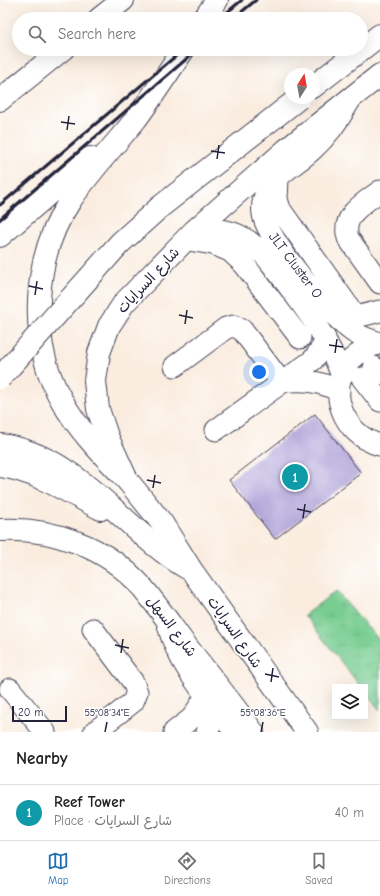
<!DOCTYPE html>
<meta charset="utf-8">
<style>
:root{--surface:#fff;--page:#f6f6f6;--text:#202124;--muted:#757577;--line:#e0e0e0;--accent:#1f6fb2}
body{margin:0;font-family:"Comic Neue","Playpen Sans Arabic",sans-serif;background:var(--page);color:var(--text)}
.controls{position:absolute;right:12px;bottom:12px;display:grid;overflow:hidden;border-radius:0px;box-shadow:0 4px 16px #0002}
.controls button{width:36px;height:36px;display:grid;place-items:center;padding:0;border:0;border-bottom:1px solid var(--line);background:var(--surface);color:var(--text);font:20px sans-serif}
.compass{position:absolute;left:284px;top:68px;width:36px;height:36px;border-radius:50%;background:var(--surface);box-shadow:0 4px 16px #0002;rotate:11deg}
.scale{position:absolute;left:12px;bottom:10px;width:55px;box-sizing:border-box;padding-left:4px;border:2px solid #22223b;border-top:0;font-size:11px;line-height:14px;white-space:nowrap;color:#22223b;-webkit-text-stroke:3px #fff;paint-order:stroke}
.you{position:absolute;left:259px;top:372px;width:14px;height:14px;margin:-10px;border:3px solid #fff;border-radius:50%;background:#1a73e8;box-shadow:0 0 0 6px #1a73e833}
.badge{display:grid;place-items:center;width:26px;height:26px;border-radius:50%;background:var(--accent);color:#fff;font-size:13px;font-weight:700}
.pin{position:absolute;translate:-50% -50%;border:2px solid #fff;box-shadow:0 1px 4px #0006}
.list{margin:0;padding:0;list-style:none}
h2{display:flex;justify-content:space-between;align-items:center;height:52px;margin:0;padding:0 16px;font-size:17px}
h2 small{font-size:13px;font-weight:400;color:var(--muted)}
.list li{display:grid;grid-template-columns:26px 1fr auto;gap:12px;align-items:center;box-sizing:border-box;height:56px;padding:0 16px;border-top:1px solid var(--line)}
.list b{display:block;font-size:15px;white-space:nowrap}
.list p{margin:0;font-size:13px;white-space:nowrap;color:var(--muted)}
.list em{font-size:13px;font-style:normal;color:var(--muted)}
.icon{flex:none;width:22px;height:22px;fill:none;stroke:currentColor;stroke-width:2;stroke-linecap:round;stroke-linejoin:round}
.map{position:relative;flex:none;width:380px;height:732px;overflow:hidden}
.search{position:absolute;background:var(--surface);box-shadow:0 4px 16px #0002;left:12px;right:12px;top:12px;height:44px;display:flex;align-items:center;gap:10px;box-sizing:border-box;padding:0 14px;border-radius:22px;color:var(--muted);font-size:15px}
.sheet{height:108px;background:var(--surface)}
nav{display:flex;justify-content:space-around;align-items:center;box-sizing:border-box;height:56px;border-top:1px solid var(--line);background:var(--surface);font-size:11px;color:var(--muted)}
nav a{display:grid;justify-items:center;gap:2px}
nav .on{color:var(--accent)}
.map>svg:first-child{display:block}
</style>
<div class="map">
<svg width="380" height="732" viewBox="0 0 380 732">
<defs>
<pattern id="grass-tufts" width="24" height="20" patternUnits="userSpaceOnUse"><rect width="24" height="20" fill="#78cd92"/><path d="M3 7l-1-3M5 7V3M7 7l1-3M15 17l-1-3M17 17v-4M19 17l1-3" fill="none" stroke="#68b07f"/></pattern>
</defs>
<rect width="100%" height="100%" fill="#fff"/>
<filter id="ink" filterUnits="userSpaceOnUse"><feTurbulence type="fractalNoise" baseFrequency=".025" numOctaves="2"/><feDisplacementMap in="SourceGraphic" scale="8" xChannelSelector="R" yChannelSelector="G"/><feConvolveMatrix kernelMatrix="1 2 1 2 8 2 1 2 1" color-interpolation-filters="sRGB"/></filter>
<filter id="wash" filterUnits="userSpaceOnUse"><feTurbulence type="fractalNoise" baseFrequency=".012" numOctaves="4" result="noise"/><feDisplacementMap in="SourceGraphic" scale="16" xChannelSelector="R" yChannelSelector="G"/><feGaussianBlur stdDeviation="0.9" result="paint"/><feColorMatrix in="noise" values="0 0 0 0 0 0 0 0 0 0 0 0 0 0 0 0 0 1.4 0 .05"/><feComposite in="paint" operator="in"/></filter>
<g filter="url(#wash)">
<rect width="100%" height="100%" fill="#faede0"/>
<path fill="url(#grass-tufts)" stroke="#4d7866" d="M 336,591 L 380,641 L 380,710 L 365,692 L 365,687 L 361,687 L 304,615 Z"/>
<g id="blocks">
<path fill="#ada0d7" d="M 315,414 L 361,473 L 275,539 L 229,480 Z"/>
</g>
</g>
<g filter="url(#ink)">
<use href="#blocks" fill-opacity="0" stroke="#424054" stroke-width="1"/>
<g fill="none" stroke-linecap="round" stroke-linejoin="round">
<defs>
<path id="minor" d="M 349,102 C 339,120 328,136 312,150 C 298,163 275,175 266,193 C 263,199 262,207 263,214 C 266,238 331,317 352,331 C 360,337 370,340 380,343
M 278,179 L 277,199 L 280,209 L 351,310
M 380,191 C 364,203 341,215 348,238 L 380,283
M 194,231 C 211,229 227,228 242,237 C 260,247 272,264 284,280 C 308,312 328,338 342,376
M 188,240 L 213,244 L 230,251 L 244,264 L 300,338
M 340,321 L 380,311
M 380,343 C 369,347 360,351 351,360 C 324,389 344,436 380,445
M 175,366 L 226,328 L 234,326 L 242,330 L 281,382
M 374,367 L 380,374
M 362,378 L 380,401
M 282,382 C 303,379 320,381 339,391
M 216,430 L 313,360 L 323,346 L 325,338
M 168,625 C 178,666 209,699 235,732
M 93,629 L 133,682 L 137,692 L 133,702 L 94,732
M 10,689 L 45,732
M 174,732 L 192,718 L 206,696
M 207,732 L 212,721 L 212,703"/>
<path id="major" d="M 314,86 L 380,35
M 0,445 C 81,456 122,530 187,568
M 0,466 C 38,472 68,492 101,509
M 0,530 C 52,527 107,547 142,587 C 157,605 170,624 184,643 C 207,672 231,702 253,732
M 307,732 L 192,571 L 162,523 L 127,480 L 107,436 L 98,409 L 95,381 L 99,353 L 109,326 L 124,303 L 194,231 L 286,150 L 380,75"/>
<path id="highway" d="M 99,19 L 123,0
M 204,19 L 217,0
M 0,100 L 63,49
M 0,236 L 90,158
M 127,480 C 103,455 79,431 62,401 C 28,342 32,258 70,201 C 89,172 114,146 136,119 C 153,96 168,73 184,49"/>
</defs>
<use href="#minor" stroke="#424054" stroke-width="23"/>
<use href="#major" stroke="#424054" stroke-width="24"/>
<use href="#highway" stroke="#424054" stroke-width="24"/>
<use href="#minor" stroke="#fff" stroke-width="21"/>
<use href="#major" stroke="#fff" stroke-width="22"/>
<use href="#highway" stroke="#fff" stroke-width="22"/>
<path stroke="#22223b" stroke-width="3" d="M 219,19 L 242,0
M 233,19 L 256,0
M 0,205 L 184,49
M 0,219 L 198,49"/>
<defs>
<path id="major-bridge" d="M 0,378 L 120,243 L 160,207 L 299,98"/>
</defs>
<use href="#major-bridge" stroke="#424054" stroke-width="24" stroke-linecap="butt"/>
<use href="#major-bridge" stroke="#fff" stroke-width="22"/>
</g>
</g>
<path fill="none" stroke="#22223b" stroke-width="1.5" d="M 61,122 L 75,124M 67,130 L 69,116M 211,151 L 225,153M 217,159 L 219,145M 29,286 L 43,289M 35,295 L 37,281M 179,315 L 193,318M 185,324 L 187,310M 329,345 L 343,347M 335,353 L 337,339M 147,480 L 161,483M 153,488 L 155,475M 297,509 L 311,512M 303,518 L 305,504M 115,645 L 129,648M 121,653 L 123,639M 265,674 L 279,677M 271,682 L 273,668M 105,732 L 107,722M 261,732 L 263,722"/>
<g text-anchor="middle" stroke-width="3.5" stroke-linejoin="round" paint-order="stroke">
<g font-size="14" fill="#22223b" stroke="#fff">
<text transform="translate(296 265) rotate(53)" y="5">JLT Cluster O</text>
<text transform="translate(148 280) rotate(-47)" y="5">شارع السرايات</text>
<text transform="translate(172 626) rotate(53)" y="5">شارع السهل</text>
<text transform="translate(235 632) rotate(55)" y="5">شارع السرايات</text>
</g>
</g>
<g font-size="10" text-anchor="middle" fill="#22223b" stroke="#fff" stroke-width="3.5" stroke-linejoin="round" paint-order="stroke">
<text x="107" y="716">55°08'34"E</text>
<text x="263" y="716">55°08'36"E</text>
</g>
</svg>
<div class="controls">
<button><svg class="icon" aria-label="layers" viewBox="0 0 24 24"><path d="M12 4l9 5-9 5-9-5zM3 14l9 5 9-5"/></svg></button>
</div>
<svg class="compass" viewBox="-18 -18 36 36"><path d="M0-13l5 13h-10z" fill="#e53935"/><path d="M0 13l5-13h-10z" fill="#757577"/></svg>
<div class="scale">20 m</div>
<div class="you"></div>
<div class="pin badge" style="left:295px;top:477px;background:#0f9aa8">1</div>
<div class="search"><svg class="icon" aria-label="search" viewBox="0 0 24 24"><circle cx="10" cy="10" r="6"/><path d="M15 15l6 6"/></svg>Search here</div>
</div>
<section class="sheet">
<h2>Nearby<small></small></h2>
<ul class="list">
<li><span class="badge" style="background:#0f9aa8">1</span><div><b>Reef Tower</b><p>Place · شارع السرايات</p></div><em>40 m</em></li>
</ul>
</section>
<nav>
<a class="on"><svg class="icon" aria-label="map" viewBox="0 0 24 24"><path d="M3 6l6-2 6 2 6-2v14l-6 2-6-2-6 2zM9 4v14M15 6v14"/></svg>Map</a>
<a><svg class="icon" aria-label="directions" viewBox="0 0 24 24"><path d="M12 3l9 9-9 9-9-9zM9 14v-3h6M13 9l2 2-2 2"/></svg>Directions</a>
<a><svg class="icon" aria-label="saved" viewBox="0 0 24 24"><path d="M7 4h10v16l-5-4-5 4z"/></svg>Saved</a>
</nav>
